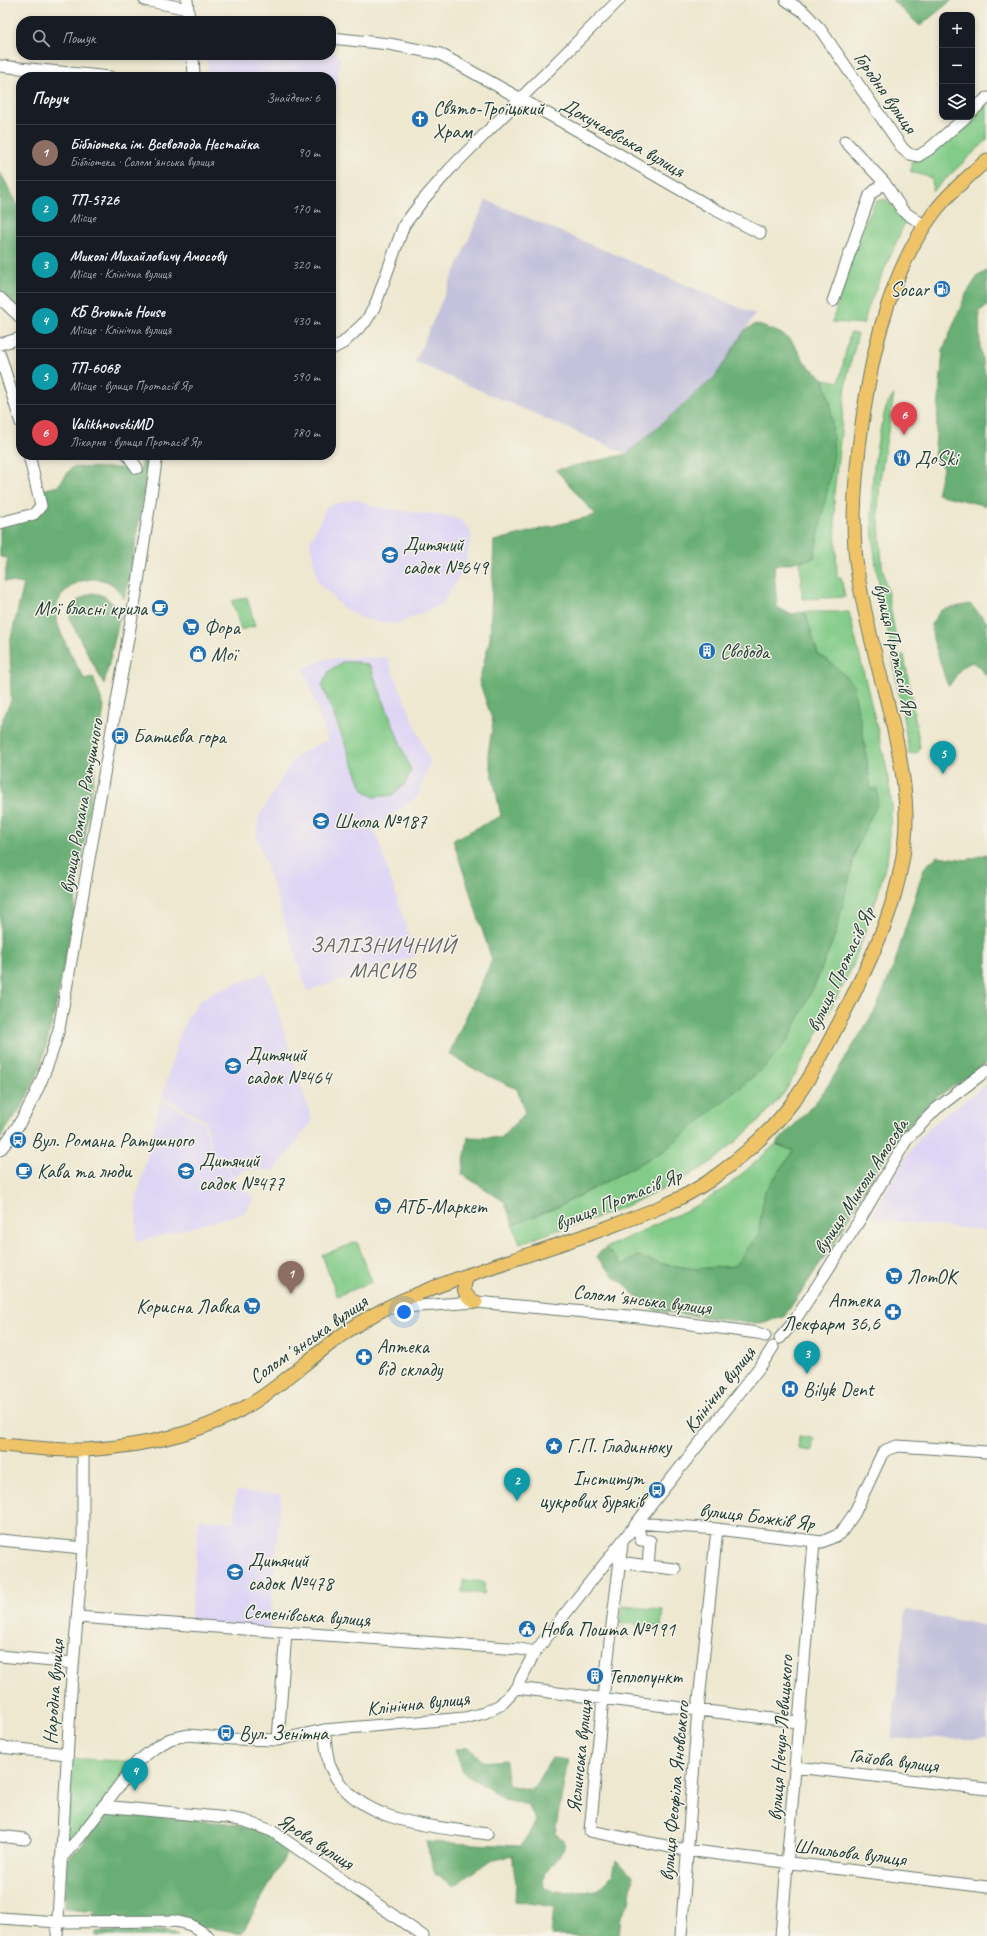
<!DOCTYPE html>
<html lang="uk">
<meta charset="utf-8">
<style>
:root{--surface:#171b24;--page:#20242c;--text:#f1f3f6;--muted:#9ea1a6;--line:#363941;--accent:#d93025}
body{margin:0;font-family:Caveat,sans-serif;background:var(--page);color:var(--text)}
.controls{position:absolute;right:12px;top:12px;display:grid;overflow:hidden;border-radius:8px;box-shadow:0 2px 6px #0003}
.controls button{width:36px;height:36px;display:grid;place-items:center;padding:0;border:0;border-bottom:1px solid var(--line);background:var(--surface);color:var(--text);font:20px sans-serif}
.you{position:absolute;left:404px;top:1312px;width:14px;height:14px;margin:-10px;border:3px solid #fff;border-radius:50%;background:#1a73e8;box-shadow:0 0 0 6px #1a73e833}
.badge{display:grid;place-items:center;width:26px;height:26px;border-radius:50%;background:var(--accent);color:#fff;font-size:13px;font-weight:700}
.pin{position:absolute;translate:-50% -33px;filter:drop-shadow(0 1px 2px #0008)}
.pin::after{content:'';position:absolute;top:21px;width:14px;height:12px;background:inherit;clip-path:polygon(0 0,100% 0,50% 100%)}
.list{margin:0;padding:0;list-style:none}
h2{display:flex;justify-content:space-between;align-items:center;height:52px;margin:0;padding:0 16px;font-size:17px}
h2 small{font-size:13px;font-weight:400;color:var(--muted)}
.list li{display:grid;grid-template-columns:26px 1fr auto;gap:12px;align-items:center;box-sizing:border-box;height:56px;padding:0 16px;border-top:1px solid var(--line)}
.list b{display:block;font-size:15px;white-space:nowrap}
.list p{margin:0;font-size:13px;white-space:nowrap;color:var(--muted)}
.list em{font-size:13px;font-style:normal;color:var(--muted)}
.icon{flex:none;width:22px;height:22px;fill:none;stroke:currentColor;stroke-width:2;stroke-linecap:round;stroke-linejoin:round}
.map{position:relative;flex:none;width:987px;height:1936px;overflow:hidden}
.search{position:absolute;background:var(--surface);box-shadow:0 2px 6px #0003;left:16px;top:16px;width:320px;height:44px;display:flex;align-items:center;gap:10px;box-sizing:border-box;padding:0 14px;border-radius:16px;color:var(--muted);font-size:15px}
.panel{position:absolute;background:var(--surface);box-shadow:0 2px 6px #0003;left:16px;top:72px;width:320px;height:388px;border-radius:16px}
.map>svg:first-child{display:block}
</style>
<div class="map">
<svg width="987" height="1936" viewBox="0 0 987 1936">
<rect width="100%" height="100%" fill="#f7f3e8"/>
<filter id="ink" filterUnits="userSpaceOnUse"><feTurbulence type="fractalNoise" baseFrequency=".025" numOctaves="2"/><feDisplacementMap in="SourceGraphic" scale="8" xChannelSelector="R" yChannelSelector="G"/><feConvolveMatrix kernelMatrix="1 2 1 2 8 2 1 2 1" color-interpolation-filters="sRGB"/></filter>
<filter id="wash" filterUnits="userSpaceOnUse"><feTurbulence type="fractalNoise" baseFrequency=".012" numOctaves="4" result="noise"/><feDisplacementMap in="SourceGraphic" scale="16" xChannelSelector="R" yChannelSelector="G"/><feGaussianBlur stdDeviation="0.9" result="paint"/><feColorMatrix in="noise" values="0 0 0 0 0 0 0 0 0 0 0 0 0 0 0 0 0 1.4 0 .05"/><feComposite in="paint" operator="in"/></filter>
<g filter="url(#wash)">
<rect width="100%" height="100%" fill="#eee8d0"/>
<path fill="#ded5f5" d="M 331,52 L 336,53 L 340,57 L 331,152 L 331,77 L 207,77 L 208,55 L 331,55 Z
M 356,499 L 375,507 L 452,517 L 462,521 L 472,534 L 464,569 L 442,604 L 397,624 L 365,620 L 342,607 L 318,582 L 310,542 L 327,506 Z
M 387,657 L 430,762 L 418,796 L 374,828 L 416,956 L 307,991 L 256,834 L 260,814 L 293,760 L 298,755 L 327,740 L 304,668 L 326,659 Z
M 266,973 L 312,1121 L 276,1170 L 244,1170 L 233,1177 L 226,1162 L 216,1161 L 205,1121 L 162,1097 L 180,1034 L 186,1020 L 199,1001 L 215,991 Z
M 987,1084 L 987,1231 L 879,1220 L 872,1215 L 903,1161 L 919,1139 L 938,1120 Z
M 161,1099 L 203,1123 L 215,1163 L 225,1163 L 232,1178 L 255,1197 L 244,1213 L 137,1242 L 136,1202 Z
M 236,1491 L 281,1494 L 270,1629 L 190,1623 L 199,1519 L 234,1522 Z"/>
<path fill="#c3c1db" d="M 486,200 L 755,314 L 717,377 L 627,454 L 415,362 Z
M 906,1610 L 987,1626 L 987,1739 L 891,1739 Z"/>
<path fill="#82cb88" stroke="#50845e" d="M 987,104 L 987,140 L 933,191 L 932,178 L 911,172 L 911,162 L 922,159 Z
M 886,199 L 905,222 L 869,305 L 863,324 L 832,322 L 862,227 L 876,201 Z
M 850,333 L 858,334 L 847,377 L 834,494 L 837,577 L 841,577 L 845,597 L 802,599 L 800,561 L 814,558 L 831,407 L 824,379 L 839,382 Z
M 894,395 L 880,480 L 878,511 L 882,565 L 898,648 L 891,646 C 875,572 863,507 880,431 C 884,418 884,405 894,395 Z
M 247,597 L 255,626 L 241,630 L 232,601 Z
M 805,612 L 849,612 L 886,765 L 892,805 L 888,855 L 878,894 L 852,968 L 798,1070 L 784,1093 L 761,1119 L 715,1160 L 684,1179 L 642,1199 L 604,1215 L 520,1243 L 513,1225 L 560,1206 L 665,1150 L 788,1040 L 817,980 L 835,935 L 857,846 L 865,828 L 871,789 L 862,727 L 853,692 L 835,666 L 818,654 Z
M 904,655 L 920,747 L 919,751 L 915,754 L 909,753 L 893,657 Z
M 342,662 L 357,662 L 370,666 L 411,771 L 405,784 L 392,795 L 374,797 L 363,790 L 322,685 L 329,671 Z
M 776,1144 L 794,1151 L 765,1191 L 758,1236 L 734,1266 L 696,1269 L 663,1264 L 637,1256 L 623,1265 L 605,1248 L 700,1204 L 728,1186 Z
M 357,1242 L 372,1282 L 337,1296 L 322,1255 Z
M 799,1436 L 814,1438 L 812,1451 L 798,1449 Z
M 463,1580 L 485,1582 L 484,1594 L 462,1592 Z
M 622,1606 L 663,1610 L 661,1627 L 620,1623 Z
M 67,1758 L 137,1762 L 61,1858 Z"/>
<path fill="#69af74" stroke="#447654" d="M 892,0 L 952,0 L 920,26 Z
M 0,172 L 21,211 L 21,318 L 0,298 Z
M 987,271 L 987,306 L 979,311 L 980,346 L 985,374 L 987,375 L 987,506 L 937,494 L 943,468 L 934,459 L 943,350 L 966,294 L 978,276 Z
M 756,324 L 780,333 L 791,340 L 806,364 L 824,379 L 831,407 L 834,455 L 814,558 L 774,566 L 777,607 L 790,614 L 805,612 L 818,654 L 835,666 L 855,686 L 854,692 L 862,727 L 871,789 L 877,788 L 878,798 L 877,805 L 857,846 L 835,935 L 817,980 L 788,1040 L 766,1066 L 665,1150 L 560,1206 L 513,1225 L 505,1202 L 462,1174 L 468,1137 L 501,1138 L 525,1113 L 517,1089 L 478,1071 L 449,1054 L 492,960 L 453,840 L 501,816 L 488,754 L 493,722 L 479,681 L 490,639 L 494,541 L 596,515 L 556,470 L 627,454 L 715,377 L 745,330 Z
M 135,455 L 150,455 L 132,563 L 124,599 C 120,594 116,586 110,583 C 90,572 61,585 56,608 C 53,625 76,664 85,680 L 93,677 L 104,707 L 72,923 L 54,1015 L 40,1069 L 24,1103 L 0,1138 L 0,726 L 11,700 L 10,642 L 24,584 L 4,581 L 8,558 L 0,557 L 0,525 L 37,516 L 42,490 L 58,486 L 72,467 L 120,468 L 139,472 L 142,464 Z
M 93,593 C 107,594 115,605 120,617 L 104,684 L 70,620 C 69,605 79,597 93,593 Z
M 970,604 L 987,622 L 987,677 L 981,668 L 972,662 L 962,667 L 949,686 L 947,684 L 933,639 L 931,624 L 941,610 Z
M 987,854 L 987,1063 L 933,1100 L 906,1128 L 891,1147 L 834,1243 L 784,1317 L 756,1324 L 659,1311 L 640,1302 L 625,1284 L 615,1278 L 597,1257 L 597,1255 L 605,1248 L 623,1265 L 637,1256 L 663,1264 L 696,1269 L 734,1266 L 758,1236 L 765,1191 L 794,1151 L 776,1144 L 815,1103 L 827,1087 L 876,1009 L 894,965 L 924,868 L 937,856 L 967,860 Z
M 469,1747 L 483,1762 L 506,1760 L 508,1785 L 532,1790 L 552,1758 L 568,1760 L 555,1833 L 566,1844 L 557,1859 L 543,1878 L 544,1888 L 567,1893 L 598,1890 L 613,1874 L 616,1860 L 633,1876 L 629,1903 L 621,1916 L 619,1936 L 551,1936 L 554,1907 L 515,1901 L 516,1883 L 512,1856 L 490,1861 L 454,1886 L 435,1874 L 426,1842 L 522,1846 L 536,1821 L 528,1805 L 504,1799 L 463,1772 L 455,1750 Z
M 106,1812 L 228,1823 C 252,1828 270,1835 290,1848 L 242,1933 L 191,1925 L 96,1922 L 95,1912 L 65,1909 L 67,1860 L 83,1843 Z
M 168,1931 L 178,1936 L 96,1936 L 96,1932 Z"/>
</g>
<g filter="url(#ink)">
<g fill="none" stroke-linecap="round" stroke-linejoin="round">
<defs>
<path id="minor" d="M 145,0 L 188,9
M 187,0 L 189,21
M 786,0 L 804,12 L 820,29 L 903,149 L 909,154 L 918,156 L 928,150 L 966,117
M 331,38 L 389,44 L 440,54 L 591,138 L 712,208 L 760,233
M 193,55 L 194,77
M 0,66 L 110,77
M 972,111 L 987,98
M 845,141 L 884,182 L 903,211 L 925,226
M 0,298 L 21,318
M 833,301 L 870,195 L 884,182
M 0,344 L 21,338
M 331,349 L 343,343 L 366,321 L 375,306 L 404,225 L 423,200 L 450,169 L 619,0
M 0,355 L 21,423
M 128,455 L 137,468
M 0,523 L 34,514 L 41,506 L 29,455
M 0,1150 C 30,1115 47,1072 59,1029 L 138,582 L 157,455
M 390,1308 L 476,1302 L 639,1317 L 757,1333 L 765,1336
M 780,1338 L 793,1323 L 819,1283 L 859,1221 L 907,1139 L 936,1109 L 987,1070
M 0,1540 L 83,1548
M 622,1544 L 603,1698 L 590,1831 L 686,1850 L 987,1887
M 619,1562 L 648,1566
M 675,1569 L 648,1566 L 650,1541 L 641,1540 L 637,1523 L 717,1529 L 822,1542 L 840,1534 L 854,1514 L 882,1454 L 886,1450 L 897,1446 L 987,1452
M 77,1617 L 520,1649 L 535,1652
M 0,1656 L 73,1663
M 516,1688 L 798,1722
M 324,1730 C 326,1741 326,1755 330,1766 C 354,1824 434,1826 487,1834
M 278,1740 L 286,1632
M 0,1747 L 67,1754
M 796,1767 L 987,1789
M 103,1806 L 228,1818 L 245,1821 L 272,1831 L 423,1936
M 0,1836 L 25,1839
M 61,1858 L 80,1837 L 137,1762 L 156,1747 L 170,1739 L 188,1735 L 233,1739 L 278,1740 L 324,1730 L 465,1718 L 484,1713 L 500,1705 L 516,1688 L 535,1652 L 762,1364 L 773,1347
M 0,1918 L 58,1922 L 175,1921 L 191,1925 L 208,1936
M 57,1936 L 71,1691 L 83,1548 L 83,1450
M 681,1936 L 698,1710 L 717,1529
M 781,1936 L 814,1542"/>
<path id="major" d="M 469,1275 C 461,1287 463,1296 476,1302
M 0,1445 C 28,1447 58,1451 86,1450 C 148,1446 215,1431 266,1394 C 294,1374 320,1350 349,1330 C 372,1314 398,1301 425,1291 C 487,1266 551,1249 614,1225 C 647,1213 680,1201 709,1181 C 740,1159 769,1134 792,1103 C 811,1078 825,1049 840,1021 C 873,957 907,889 906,814 C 905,773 895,733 885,693 C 875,656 866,619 859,581 C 851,537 854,492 859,448 C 868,371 885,278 933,214 C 948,194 968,177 987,160"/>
</defs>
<use href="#minor" stroke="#67796b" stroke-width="13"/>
<use href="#major" stroke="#67796b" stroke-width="15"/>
<use href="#minor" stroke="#fff" stroke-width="11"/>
<use href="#major" stroke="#efc469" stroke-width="13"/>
</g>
</g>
<defs>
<symbol id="church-disc" viewBox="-11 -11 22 22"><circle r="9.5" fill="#1f6fb2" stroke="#f7f3e8"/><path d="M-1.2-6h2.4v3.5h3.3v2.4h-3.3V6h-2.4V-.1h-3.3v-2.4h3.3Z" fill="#fff"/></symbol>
<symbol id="fuel-disc" viewBox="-11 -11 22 22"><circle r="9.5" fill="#1f6fb2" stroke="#f7f3e8"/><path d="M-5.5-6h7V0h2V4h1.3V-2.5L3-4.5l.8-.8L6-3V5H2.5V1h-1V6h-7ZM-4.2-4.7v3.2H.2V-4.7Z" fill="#fff"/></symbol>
<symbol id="restaurant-disc" viewBox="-11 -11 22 22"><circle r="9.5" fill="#1f6fb2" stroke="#f7f3e8"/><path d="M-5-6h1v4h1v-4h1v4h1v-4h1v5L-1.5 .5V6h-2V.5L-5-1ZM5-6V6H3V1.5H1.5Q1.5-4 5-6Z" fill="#fff"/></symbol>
<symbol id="school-disc" viewBox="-11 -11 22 22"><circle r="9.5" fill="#1f6fb2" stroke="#f7f3e8"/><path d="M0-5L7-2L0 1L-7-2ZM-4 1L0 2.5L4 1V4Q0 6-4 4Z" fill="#fff"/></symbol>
<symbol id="cafe-disc" viewBox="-11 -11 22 22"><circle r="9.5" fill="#1f6fb2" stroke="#f7f3e8"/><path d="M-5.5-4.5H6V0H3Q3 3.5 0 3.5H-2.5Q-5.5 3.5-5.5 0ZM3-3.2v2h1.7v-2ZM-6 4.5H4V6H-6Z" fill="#fff"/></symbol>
<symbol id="supermarket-disc" viewBox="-11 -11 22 22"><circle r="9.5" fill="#1f6fb2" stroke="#f7f3e8"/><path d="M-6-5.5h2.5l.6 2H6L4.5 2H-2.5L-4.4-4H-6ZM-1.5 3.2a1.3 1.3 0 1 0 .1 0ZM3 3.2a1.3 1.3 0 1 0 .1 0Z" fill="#fff"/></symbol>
<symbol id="building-disc" viewBox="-11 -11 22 22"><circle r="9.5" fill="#1f6fb2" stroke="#f7f3e8"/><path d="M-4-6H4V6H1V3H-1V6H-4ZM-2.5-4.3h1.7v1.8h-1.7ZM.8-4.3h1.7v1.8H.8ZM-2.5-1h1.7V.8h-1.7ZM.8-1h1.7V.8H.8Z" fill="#fff"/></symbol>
<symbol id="shop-disc" viewBox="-11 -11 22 22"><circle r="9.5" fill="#1f6fb2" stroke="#f7f3e8"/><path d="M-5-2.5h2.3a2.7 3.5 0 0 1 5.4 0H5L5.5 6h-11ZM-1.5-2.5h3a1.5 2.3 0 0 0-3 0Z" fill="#fff"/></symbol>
<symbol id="bus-disc" viewBox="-11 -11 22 22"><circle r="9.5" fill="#1f6fb2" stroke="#f7f3e8"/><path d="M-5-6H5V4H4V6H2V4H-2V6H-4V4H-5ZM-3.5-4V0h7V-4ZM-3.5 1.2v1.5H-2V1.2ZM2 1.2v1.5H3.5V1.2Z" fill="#fff"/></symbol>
<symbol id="pharmacy-disc" viewBox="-11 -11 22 22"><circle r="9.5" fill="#1f6fb2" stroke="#f7f3e8"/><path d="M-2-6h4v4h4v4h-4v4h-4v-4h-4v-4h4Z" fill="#fff"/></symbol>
<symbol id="hospital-disc" viewBox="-11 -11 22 22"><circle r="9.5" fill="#1f6fb2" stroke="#f7f3e8"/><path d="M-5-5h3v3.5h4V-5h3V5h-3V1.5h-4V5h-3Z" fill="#fff"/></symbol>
<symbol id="sight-disc" viewBox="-11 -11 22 22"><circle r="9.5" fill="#1f6fb2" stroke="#f7f3e8"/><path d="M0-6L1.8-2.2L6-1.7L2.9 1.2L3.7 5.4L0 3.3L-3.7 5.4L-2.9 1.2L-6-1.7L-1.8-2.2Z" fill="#fff"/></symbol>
<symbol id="civic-disc" viewBox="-11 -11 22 22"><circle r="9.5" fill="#1f6fb2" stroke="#f7f3e8"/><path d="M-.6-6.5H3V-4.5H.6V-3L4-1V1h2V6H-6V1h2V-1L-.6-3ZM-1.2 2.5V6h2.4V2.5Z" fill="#fff"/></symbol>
</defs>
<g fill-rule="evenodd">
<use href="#church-disc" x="410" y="109" width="20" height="20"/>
<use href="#fuel-disc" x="932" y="279" width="20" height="20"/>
<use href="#restaurant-disc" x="892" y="448" width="20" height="20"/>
<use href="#school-disc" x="380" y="545" width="20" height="20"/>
<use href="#cafe-disc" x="150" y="598" width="20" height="20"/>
<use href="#supermarket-disc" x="181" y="617" width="20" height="20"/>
<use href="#building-disc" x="697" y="641" width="20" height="20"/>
<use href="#shop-disc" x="188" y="644" width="20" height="20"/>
<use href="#bus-disc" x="110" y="726" width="20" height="20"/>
<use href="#school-disc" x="311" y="811" width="20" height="20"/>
<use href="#school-disc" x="223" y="1056" width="20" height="20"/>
<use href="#bus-disc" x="8" y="1130" width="20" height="20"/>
<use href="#cafe-disc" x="14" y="1161" width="20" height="20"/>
<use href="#school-disc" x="176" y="1161" width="20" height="20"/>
<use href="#supermarket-disc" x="373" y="1196" width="20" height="20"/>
<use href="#supermarket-disc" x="884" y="1266" width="20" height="20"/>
<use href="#supermarket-disc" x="242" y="1296" width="20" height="20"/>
<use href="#pharmacy-disc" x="883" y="1302" width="20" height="20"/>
<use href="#pharmacy-disc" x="354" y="1347" width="20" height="20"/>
<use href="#hospital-disc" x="780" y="1379" width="20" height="20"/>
<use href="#sight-disc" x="544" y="1436" width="20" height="20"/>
<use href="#bus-disc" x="647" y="1480" width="20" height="20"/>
<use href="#school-disc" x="225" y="1562" width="20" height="20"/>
<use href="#civic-disc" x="517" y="1619" width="20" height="20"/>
<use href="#building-disc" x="585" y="1666" width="20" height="20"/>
<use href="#bus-disc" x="216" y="1723" width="20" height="20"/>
</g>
<g text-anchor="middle" stroke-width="3" stroke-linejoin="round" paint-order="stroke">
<g font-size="20" fill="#1f3d34" stroke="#f7f3e8">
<text transform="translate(886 92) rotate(55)" y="7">Городня вулиця</text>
<text transform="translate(623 137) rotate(30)" y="7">Докучаєвська вулиця</text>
<text transform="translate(896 649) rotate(77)" y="7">вулиця Протасів Яр</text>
<text transform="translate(81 806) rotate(-80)" y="7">вулиця Романа Ратушного</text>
<text transform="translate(840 969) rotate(-65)" y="7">вулиця Протасів Яр</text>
<text transform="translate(860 1186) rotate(-57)" y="7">вулиця Миколи Амосова</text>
<text transform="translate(618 1199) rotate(-22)" y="7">вулиця Протасів Яр</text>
<text transform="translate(642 1299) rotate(7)" y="7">Соломʼянська вулиця</text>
<text transform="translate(308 1339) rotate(-35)" y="7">Соломʼянська вулиця</text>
<text transform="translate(719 1389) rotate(-52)" y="7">Клінічна вулиця</text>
<text transform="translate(757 1516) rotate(7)" y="7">вулиця Божків Яр</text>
<text transform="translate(307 1615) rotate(4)" y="7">Семенівська вулиця</text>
<text transform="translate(53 1692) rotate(-86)" y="7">Народна вулиця</text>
<text transform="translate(418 1703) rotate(-6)" y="7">Клінічна вулиця</text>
<text transform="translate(780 1738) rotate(-86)" y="7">вулиця Нечуя-Левицького</text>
<text transform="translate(579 1757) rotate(-84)" y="7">Яслинська вулиця</text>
<text transform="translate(894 1760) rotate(7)" y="7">Гайова вулиця</text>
<text transform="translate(674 1791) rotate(-85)" y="7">вулиця Феофіла Яновського</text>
<text transform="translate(316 1841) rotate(33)" y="7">Ярова вулиця</text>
<text transform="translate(850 1852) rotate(7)" y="7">Шпильова вулиця</text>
</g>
<g font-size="20" fill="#1f3d34" stroke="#f7f3e8" text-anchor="start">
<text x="433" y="115">Свято-Троїцький<tspan x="433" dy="23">Храм</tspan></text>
<text x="929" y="296" text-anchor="end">Socar</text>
<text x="915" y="465">ДоSki</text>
<text x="403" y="551">Дитячий<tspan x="403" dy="23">садок №649</tspan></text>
<text x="147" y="615" text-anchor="end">Мої власні крила</text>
<text x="204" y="634">Фора</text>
<text x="720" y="658">Свобода</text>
<text x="211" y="661">Мої</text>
<text x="133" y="743">Батиєва гора</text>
<text x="334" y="828">Школа №187</text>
<text x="246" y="1061">Дитячий<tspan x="246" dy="23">садок №464</tspan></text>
<text x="31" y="1147">Вул. Романа Ратушного</text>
<text x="199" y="1167">Дитячий<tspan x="199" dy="23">садок №477</tspan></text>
<text x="37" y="1178">Кава та люди</text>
<text x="396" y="1213">АТБ-Маркет</text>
<text x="907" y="1283">ЛотОК</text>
<text x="880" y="1307" text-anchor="end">Аптека<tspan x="880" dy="23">Лекфарм 36,6</tspan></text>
<text x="239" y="1313" text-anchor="end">Корисна Лавка</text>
<text x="377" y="1353">Аптека<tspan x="377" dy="23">від складу</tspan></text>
<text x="803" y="1396">Bilyk Dent</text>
<text x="567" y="1453">Г.П. Гладинюку</text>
<text x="644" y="1485" text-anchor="end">Інститут<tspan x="644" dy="23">цукрових буряків</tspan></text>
<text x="248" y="1567">Дитячий<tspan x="248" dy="23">садок №478</tspan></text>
<text x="540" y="1636">Нова Пошта №191</text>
<text x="608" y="1683">Теплопункт</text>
<text x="239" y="1740">Вул. Зенітна</text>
</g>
<g font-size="22" letter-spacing="1" fill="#61666c" stroke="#f7f3e8">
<text x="383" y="952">ЗАЛІЗНИЧНИЙ<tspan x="383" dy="25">МАСИВ</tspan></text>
</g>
</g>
</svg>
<div class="controls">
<button>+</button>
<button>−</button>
<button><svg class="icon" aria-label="layers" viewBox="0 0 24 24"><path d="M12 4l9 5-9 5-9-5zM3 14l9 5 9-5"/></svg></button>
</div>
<div class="you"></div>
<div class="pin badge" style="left:291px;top:1294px;background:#8d6e63">1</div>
<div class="pin badge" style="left:517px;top:1501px;background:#0f9aa8">2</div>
<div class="pin badge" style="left:807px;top:1374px;background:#0f9aa8">3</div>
<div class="pin badge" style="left:135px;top:1791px;background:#0f9aa8">4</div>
<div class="pin badge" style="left:943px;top:774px;background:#0f9aa8">5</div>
<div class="pin badge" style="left:904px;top:435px;background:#e0444e">6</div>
<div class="search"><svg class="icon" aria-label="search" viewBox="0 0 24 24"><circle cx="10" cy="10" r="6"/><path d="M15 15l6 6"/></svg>Пошук</div>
<section class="panel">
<h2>Поруч<small>Знайдено: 6</small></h2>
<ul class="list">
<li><span class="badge" style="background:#8d6e63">1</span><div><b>Бібліотека ім. Всеволода Нестайка</b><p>Бібліотека · Соломʼянська вулиця</p></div><em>90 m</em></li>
<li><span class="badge" style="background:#0f9aa8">2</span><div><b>ТП-5726</b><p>Місце</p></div><em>170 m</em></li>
<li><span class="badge" style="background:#0f9aa8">3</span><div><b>Миколі Михайловичу Амосову</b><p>Місце · Клінічна вулиця</p></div><em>320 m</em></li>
<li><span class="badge" style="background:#0f9aa8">4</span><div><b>КБ Brownie House</b><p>Місце · Клінічна вулиця</p></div><em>430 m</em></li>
<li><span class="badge" style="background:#0f9aa8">5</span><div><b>ТП-6068</b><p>Місце · вулиця Протасів Яр</p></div><em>590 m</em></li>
<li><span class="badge" style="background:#e0444e">6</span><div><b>ValikhnovskiMD</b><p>Лікарня · вулиця Протасів Яр</p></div><em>780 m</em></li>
</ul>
</section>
</div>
